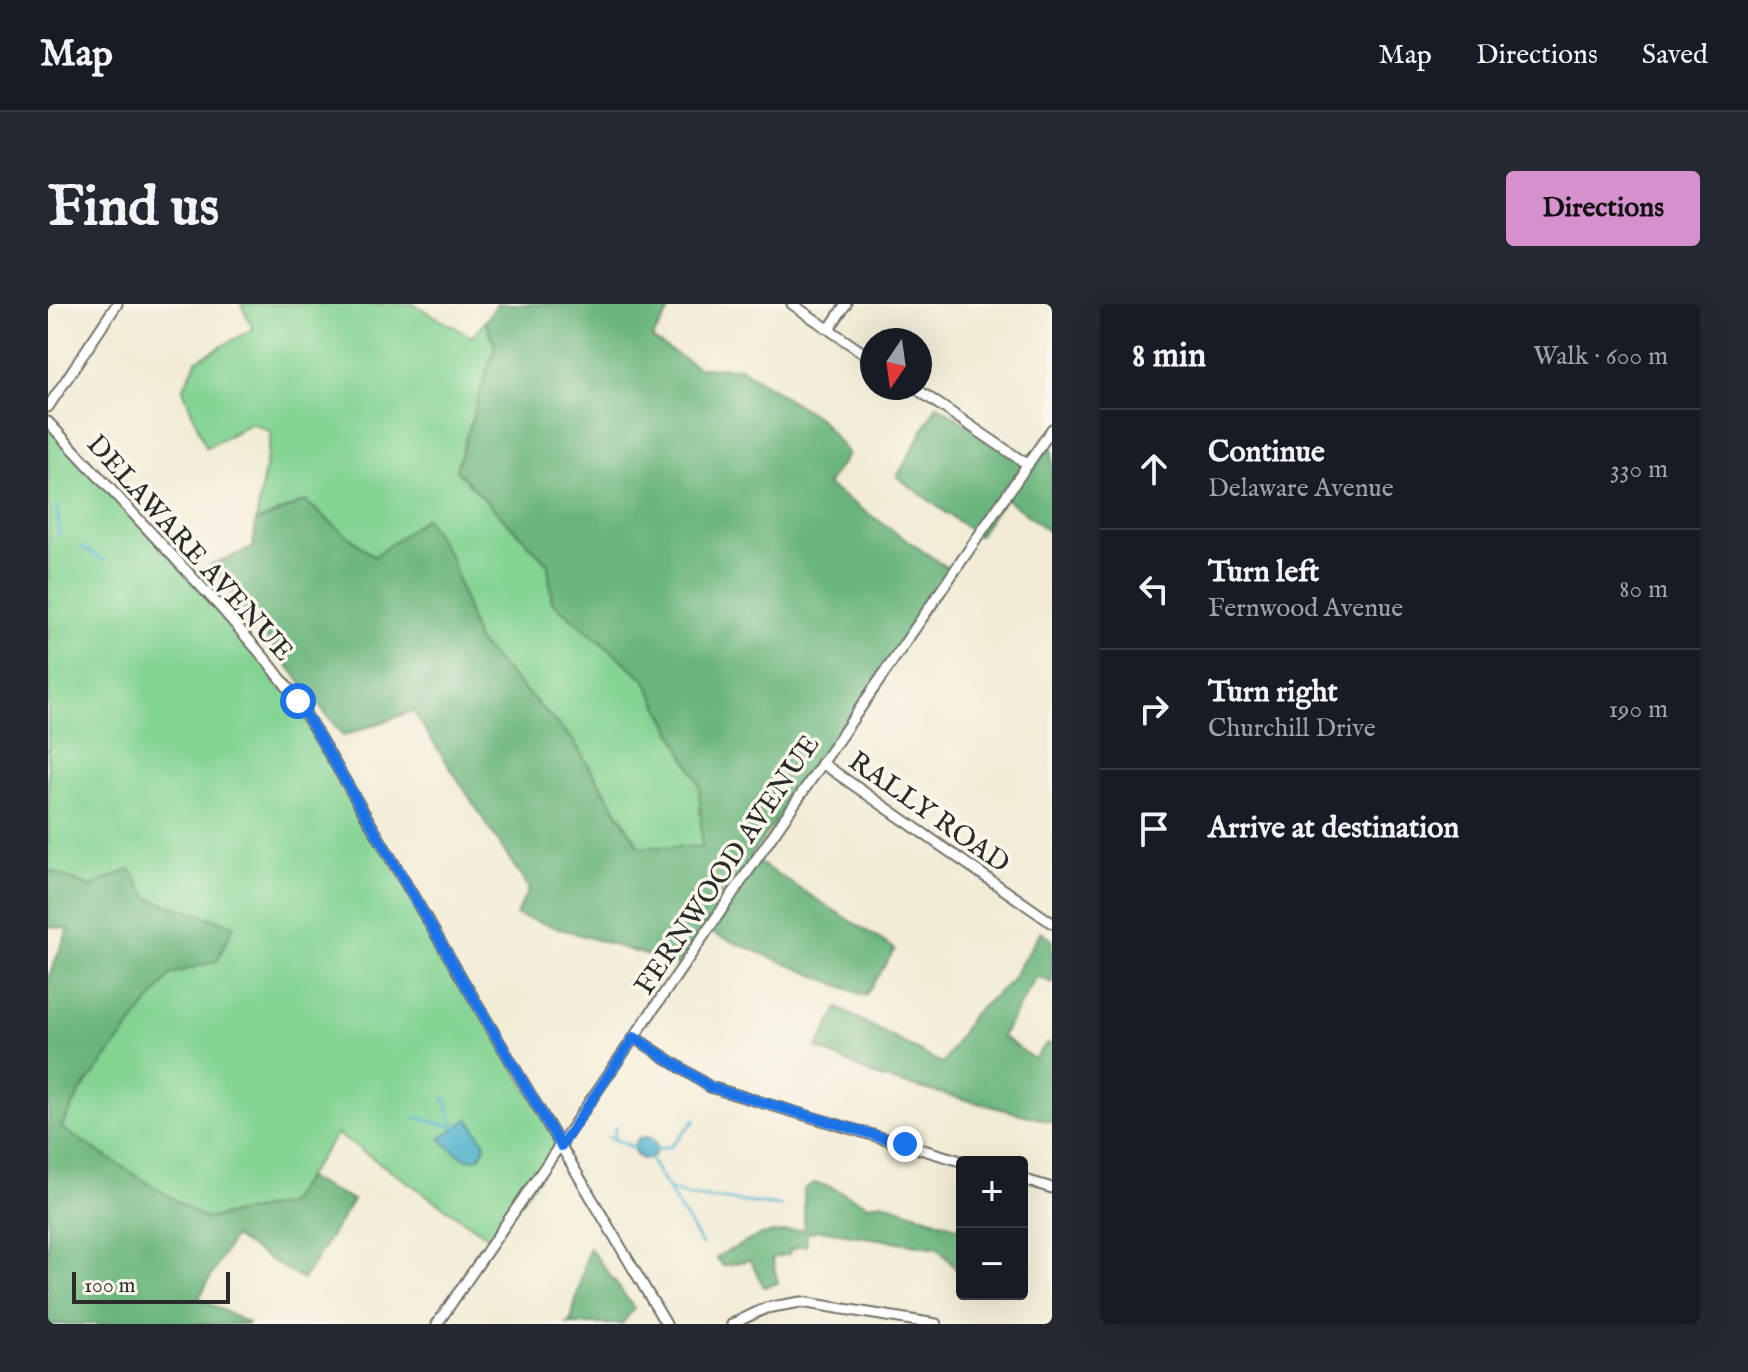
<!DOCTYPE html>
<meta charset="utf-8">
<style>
:root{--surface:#171b24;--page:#242831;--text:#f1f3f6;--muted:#9ea1a6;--line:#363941;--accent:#d690ce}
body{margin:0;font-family:"IM FELL English",serif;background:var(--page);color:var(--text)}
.controls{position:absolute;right:24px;bottom:24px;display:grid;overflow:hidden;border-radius:8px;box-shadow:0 8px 32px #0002}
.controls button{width:72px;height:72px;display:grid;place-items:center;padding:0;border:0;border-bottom:2px solid var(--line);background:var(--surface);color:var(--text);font:40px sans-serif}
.compass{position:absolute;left:812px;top:24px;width:72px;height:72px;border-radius:50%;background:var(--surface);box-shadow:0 8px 32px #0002;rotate:193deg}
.scale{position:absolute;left:24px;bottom:20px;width:158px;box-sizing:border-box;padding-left:8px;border:4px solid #2b2b2b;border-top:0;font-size:22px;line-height:28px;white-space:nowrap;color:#2b2b2b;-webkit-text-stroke:6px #fbf7ec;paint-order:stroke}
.stop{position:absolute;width:24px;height:24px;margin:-18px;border:6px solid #1a73e8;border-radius:50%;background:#fff}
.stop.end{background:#1a73e8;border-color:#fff;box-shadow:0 2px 8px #0008}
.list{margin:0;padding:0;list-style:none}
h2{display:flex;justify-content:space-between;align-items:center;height:104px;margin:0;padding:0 32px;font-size:34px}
h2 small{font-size:26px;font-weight:400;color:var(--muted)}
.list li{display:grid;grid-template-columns:52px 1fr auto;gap:24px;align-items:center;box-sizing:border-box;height:120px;padding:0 32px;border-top:2px solid var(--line)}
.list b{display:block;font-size:30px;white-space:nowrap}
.list p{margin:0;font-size:26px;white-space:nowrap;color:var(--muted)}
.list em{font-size:26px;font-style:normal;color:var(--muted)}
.icon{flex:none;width:44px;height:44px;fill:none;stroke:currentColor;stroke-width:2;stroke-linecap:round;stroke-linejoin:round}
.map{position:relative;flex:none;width:1004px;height:1020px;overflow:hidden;border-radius:8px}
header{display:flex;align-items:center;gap:48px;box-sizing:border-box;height:112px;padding:0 40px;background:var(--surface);border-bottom:2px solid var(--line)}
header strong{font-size:38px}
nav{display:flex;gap:44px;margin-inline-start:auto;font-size:28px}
.intro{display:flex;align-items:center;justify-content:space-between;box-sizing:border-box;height:192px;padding:0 48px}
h1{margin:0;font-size:56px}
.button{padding:20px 36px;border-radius:8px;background:var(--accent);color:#111;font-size:28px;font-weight:700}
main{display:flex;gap:48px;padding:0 48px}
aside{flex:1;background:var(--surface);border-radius:8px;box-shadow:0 8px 32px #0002}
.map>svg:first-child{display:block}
</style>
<header>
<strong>Map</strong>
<nav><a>Map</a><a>Directions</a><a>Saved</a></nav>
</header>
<div class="intro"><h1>Find us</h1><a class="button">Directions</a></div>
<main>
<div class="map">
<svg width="1004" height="1020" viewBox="0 0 1004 1020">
<rect width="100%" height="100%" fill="#fbf7ec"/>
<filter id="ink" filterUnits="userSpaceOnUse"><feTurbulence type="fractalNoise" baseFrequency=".0125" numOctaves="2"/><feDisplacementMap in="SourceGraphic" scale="16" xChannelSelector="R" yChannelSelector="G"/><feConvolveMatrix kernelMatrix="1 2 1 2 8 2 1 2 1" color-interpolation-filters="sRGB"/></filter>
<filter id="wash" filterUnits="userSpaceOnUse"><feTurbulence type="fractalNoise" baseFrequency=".006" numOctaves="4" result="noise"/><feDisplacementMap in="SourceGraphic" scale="32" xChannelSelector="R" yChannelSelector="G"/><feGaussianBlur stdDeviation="1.8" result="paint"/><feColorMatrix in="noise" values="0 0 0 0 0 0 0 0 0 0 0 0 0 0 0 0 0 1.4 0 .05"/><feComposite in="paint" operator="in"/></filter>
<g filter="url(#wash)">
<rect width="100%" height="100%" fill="#f2ecd6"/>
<path fill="#83d393" stroke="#577f5f" stroke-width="2" d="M 193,0 L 365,0 L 424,33 L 438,17 L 447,42 L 408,166 L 500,260 L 504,298 L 597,375 L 651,480 L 655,543 L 592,543 L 525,436 L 429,337 L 403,255 L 378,215 L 326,253 L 257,197 L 208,218 L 223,128 L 204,119 L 158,144 L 135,85 L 149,56 L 205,25 Z
M 0,119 L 232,373 L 513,842 L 445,936 L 289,830 L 239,900 L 157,915 L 0,816 L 0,674 L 21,625 L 0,622 Z"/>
<path fill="#6ab57d" stroke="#4a7054" stroke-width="2" d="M 449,0 L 553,0 L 558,4 L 561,0 L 625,0 L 604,35 L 650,63 L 692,64 L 772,115 L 800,150 L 779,181 L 905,268 L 702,553 L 847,645 L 817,692 L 654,625 L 630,661 L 468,611 L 481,585 L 365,407 L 295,432 L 162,261 L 205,244 L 208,218 L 257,197 L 326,253 L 377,214 L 403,255 L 429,337 L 525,436 L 591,543 L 654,543 L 651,480 L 597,375 L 504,298 L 500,260 L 408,166 L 447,42 L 438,17 Z
M 889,101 L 980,160 L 994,139 L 1004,145 L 1004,230 L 957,194 L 930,232 L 849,173 Z
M 82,565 L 102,595 L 186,621 L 169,657 L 123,670 L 33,787 L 13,824 L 157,915 L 239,900 L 258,874 L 305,896 L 255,976 L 185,933 L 151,994 L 201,1020 L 0,1020 L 0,674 L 21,625 L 0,622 L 0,566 L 42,583 Z
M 993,627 L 1004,636 L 1004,679 L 989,672 L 954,732 L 986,755 L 999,739 L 1004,740 L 1004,818 L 830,773 L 769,744 L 790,704 L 895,760 L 924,711 L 962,678 Z
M 766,879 L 780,882 L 821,901 L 834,898 L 914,925 L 914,957 L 909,966 L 890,944 L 771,926 L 759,929 L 758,942 L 749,942 L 748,945 L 742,945 L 741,950 L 724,954 L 730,979 L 716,983 L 702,956 L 675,962 L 668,953 L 712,931 L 756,925 L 756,885 Z
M 541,943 L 586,1004 L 574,1020 L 519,1020 L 523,1016 Z"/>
<path fill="#51b3cf" stroke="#3e6f7d" stroke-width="2" d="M 421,815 L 437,840 C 430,872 405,846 392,834 Z
M586 844a11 11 0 1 1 22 0a11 11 0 1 1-22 0Z"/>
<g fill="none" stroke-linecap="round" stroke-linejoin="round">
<path stroke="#51b3cf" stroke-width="3" d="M 9,201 L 11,231
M 33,243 L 56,256
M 396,794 L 408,823
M 368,813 L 408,823
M 560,833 L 587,844
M 566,835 L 567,823
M 607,846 L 622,843 L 647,816
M 600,852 L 654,941
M 622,886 L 642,892 L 733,902"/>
</g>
</g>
<g filter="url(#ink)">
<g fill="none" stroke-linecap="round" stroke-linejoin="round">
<defs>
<path id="street" d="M 744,0 L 824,55
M 781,25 L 798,0
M 867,84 L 980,161
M 0,103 L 69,0
M 0,118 L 174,305 L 220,358 L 250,397 L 618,1020
M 774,459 L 1004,619
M 586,733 L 662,783 L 916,858
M 974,875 L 1004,884
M 389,1020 L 1004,125
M 684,1020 L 718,1004 L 753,998 L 888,1020"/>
</defs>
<use href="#street" stroke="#716f67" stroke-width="13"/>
<use href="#street" stroke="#fff" stroke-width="9"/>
</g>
</g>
<g fill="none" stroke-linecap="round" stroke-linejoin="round" filter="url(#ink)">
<path stroke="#1a73e8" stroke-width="10" d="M 250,397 L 513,842 L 586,733 L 662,783 L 857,840"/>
</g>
<g text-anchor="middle" stroke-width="7" stroke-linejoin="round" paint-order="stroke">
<g font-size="28" fill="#2b2b2b" stroke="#fbf7ec">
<text transform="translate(143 243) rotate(48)" y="10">DELAWARE AVENUE</text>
<text transform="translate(882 507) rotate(35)" y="10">RALLY ROAD</text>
<text transform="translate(678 560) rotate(-56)" y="10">FERNWOOD AVENUE</text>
</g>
</g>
</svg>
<div class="controls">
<button>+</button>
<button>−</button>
</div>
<svg class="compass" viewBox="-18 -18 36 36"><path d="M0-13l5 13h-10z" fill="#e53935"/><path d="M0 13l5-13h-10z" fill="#9ea1a6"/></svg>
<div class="scale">100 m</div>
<div class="stop" style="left:250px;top:397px"></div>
<div class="stop end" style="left:857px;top:840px"></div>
</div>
<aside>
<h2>8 min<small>Walk · 600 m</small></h2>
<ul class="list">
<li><svg class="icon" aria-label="ahead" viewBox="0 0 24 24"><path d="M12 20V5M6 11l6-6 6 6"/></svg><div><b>Continue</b><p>Delaware Avenue</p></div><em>330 m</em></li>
<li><svg class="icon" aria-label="left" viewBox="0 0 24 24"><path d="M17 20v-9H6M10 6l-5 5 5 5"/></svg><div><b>Turn left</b><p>Fernwood Avenue</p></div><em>80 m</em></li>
<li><svg class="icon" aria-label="right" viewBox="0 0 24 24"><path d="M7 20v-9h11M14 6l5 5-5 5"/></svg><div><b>Turn right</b><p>Churchill Drive</p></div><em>190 m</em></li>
<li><svg class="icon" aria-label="arrive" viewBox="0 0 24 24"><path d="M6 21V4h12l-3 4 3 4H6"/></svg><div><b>Arrive at destination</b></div></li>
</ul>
</aside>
</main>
